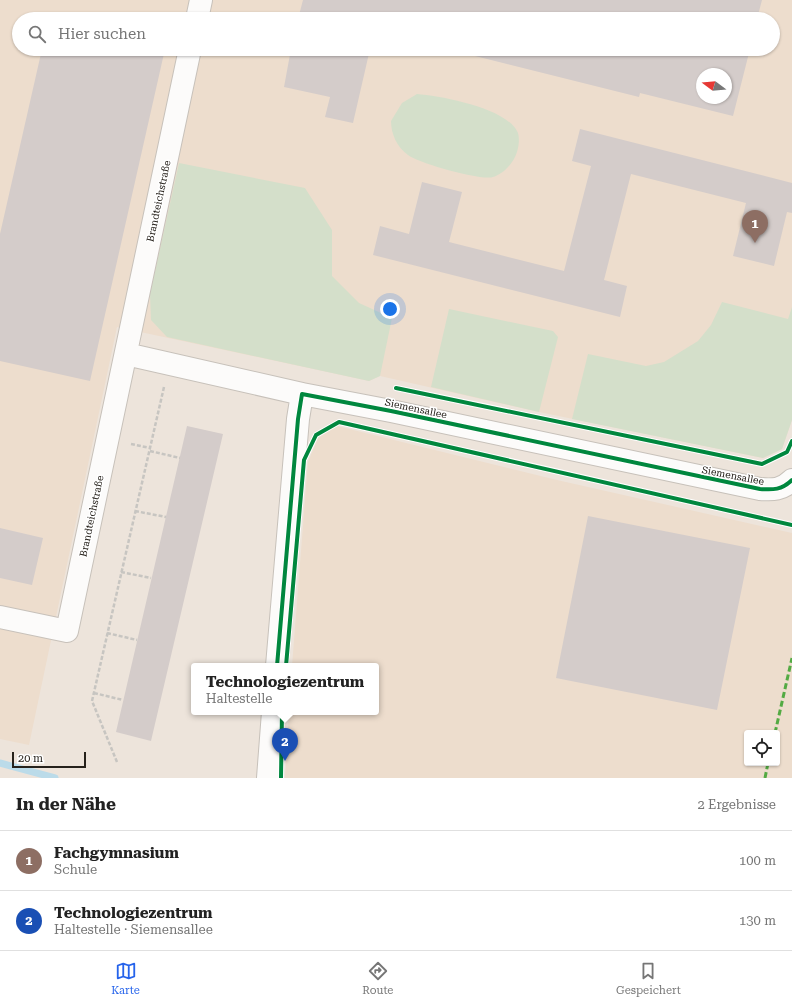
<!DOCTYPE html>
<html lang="de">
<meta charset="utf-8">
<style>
:root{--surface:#fff;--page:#f2f2f2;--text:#222;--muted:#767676;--line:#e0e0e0;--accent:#2563eb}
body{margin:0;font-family:"Roboto Serif",serif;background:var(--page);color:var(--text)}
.controls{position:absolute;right:12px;bottom:12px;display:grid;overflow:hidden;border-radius:4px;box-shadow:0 1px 3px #0004}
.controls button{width:36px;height:36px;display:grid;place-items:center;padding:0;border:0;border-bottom:1px solid var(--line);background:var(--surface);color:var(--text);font:20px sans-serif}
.compass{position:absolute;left:696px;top:68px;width:36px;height:36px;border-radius:50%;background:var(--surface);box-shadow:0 1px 3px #0004;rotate:286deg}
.scale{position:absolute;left:12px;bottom:10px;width:74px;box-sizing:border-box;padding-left:4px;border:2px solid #26211b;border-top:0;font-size:11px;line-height:14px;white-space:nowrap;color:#26211b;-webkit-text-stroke:3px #fff;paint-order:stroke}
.you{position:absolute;left:390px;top:309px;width:14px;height:14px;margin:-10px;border:3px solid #fff;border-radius:50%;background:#1a73e8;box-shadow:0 0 0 6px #1a73e833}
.badge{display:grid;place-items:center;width:26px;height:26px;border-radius:50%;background:var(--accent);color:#fff;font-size:13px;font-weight:700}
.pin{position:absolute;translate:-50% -33px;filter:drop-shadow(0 1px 2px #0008)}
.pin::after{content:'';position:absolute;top:21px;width:14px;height:12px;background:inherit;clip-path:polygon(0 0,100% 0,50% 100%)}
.popup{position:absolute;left:191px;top:663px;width:188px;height:52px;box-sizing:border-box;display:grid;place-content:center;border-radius:4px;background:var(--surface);filter:drop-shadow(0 1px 3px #0005);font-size:13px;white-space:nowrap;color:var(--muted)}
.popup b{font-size:15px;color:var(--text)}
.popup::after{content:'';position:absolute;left:50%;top:100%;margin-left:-8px;border:8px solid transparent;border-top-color:var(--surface)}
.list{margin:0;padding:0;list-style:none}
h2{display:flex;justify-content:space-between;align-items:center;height:52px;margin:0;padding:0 16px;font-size:17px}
h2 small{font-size:13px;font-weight:400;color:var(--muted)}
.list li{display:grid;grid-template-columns:26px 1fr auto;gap:12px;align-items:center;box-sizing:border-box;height:60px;padding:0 16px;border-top:1px solid var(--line)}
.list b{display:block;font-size:15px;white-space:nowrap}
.list p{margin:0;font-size:13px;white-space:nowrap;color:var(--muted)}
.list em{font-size:13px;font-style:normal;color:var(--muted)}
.icon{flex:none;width:22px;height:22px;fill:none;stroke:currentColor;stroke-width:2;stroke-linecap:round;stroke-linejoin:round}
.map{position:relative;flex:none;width:792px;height:778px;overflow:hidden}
.search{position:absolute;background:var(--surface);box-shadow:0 1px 3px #0004;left:12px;right:12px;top:12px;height:44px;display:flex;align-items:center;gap:10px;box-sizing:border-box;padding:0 14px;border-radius:22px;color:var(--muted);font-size:15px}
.sheet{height:172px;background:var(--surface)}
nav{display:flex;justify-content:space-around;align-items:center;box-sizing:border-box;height:56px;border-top:1px solid var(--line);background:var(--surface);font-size:11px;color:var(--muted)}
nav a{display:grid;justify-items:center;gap:2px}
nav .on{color:var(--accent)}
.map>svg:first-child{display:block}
</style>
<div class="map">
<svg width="792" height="778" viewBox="0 0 792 778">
<rect width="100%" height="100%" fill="#ede4db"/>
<path fill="#edddcd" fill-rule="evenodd" d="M 0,0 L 792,0 L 792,420 L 782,449 L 763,458 L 539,412 L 380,376 L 369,381 L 117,327 L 29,745 L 0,739 ZM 19,19 L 773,19 L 773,49 L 19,49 ZM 702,74 L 726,74 L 726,98 L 702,98 Z
M 337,426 L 557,480 L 792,533 L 792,778 L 285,778 L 289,712 L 376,712 L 376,666 L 292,666 L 308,462 L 318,438 ZM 747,733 L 777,733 L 777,763 L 747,763 Z"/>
<path fill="#d4dfca" d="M 417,94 C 442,96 505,108 517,131 C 520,136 519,146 517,152 C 514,162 504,174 493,177 C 481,181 418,163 408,155 C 397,147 391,134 391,121 L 402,103 Z
M 179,163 L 305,188 L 332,230 L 332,276 L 359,303 L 392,318 L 380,376 L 369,381 L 167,337 L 151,320 L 150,294 Z
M 722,302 L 788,319 L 792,307 L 792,420 L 782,449 L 763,458 L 572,419 L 588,354 L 646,366 L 664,362 L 698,341 L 711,325 Z
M 449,309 L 553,331 L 558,337 L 539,412 L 431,387 Z"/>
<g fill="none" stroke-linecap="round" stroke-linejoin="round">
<path stroke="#bbdbe9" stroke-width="7" d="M 0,763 L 55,778"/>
</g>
<path fill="#d4ccca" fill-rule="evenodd" d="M 303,0 L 762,0 L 757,19 L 298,19 Z
M 42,49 L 165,49 L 90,381 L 0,361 L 0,234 Z
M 291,49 L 370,49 L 353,123 L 325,117 L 330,97 L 284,87 Z
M 447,49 L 750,49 L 733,116 L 640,93 L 639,97 ZM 702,74 L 726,74 L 726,98 L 702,98 Z
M 580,129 L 792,183 L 792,213 L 787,212 L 774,266 L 733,256 L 746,203 L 631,174 L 604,280 L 627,286 L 620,317 L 373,255 L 380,226 L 409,234 L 422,182 L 462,192 L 449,242 L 564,271 L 591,166 L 572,161 Z
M 187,426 L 223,434 L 151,741 L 116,732 Z
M 588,516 L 750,548 L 717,710 L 556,678 Z
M 0,528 L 43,538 L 32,585 L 0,578 Z"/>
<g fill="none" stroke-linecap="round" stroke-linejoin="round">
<defs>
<path id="minor" d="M 197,19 L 201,0
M 126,354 L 302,394
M 0,617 L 67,631 L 190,49
M 277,666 L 298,419 L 302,394 L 391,411 L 760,489 C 773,490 782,490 792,480
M 268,778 L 273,712"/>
</defs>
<use href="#minor" stroke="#c7c1ba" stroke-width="24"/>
<path stroke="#c7c5c1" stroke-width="2.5" stroke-dasharray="4 2" stroke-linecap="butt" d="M 131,444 L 150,448
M 150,451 L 180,458
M 135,511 L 166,517
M 121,572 L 151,578
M 107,633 L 137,640
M 94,693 L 123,700
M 117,762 L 92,701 L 164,387"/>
<use href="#minor" stroke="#fcfbfa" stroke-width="22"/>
<path stroke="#53aa43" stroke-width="3" stroke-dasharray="6 3" stroke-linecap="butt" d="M 775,733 L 792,658
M 765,778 L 768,763"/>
<defs>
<path id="cycleway" d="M 396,388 L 762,464 L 787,452 L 792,441
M 277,666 L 298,419 L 302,394 L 391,411 L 760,489 C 773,490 782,490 792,480
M 286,666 L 304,460 L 316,435 L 339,422 L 792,525
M 281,778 L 282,712"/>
</defs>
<use href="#cycleway" stroke="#fff" stroke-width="6"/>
<use href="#cycleway" stroke="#00873e" stroke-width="4"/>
</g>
<g text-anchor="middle" stroke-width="3" stroke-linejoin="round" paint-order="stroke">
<g font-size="10" fill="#26211b" stroke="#fff">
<text transform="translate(158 201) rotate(-78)" y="4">Brandteichstraße</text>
<text transform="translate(416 408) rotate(12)" y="4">Siemensallee</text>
<text transform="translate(733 475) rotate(11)" y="4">Siemensallee</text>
<text transform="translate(91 516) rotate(-78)" y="4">Brandteichstraße</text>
</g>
</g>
</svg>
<div class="controls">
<button><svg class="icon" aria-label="locate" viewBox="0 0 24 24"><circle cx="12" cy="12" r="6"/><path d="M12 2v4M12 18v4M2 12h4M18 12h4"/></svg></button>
</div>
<svg class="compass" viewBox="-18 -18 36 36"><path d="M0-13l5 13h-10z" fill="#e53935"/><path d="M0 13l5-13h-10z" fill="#767676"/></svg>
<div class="scale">20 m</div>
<div class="you"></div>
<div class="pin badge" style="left:755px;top:243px;background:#8d6e63">1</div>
<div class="pin badge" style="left:285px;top:761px;background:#1a4fb4">2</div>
<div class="popup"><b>Technologiezentrum</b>Haltestelle</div>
<div class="search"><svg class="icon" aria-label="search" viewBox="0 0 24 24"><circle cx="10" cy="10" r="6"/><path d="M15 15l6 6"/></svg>Hier suchen</div>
</div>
<section class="sheet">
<h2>In der Nähe<small>2 Ergebnisse</small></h2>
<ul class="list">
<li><span class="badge" style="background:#8d6e63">1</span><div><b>Fachgymnasium</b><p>Schule</p></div><em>100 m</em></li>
<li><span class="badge" style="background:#1a4fb4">2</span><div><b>Technologiezentrum</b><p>Haltestelle · Siemensallee</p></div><em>130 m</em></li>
</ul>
</section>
<nav>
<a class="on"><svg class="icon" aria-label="map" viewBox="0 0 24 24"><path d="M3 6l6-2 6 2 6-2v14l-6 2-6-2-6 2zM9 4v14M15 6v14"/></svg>Karte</a>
<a><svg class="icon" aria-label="directions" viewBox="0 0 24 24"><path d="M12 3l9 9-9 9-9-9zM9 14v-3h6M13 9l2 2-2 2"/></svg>Route</a>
<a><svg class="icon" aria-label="saved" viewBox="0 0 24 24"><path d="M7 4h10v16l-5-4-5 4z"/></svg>Gespeichert</a>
</nav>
